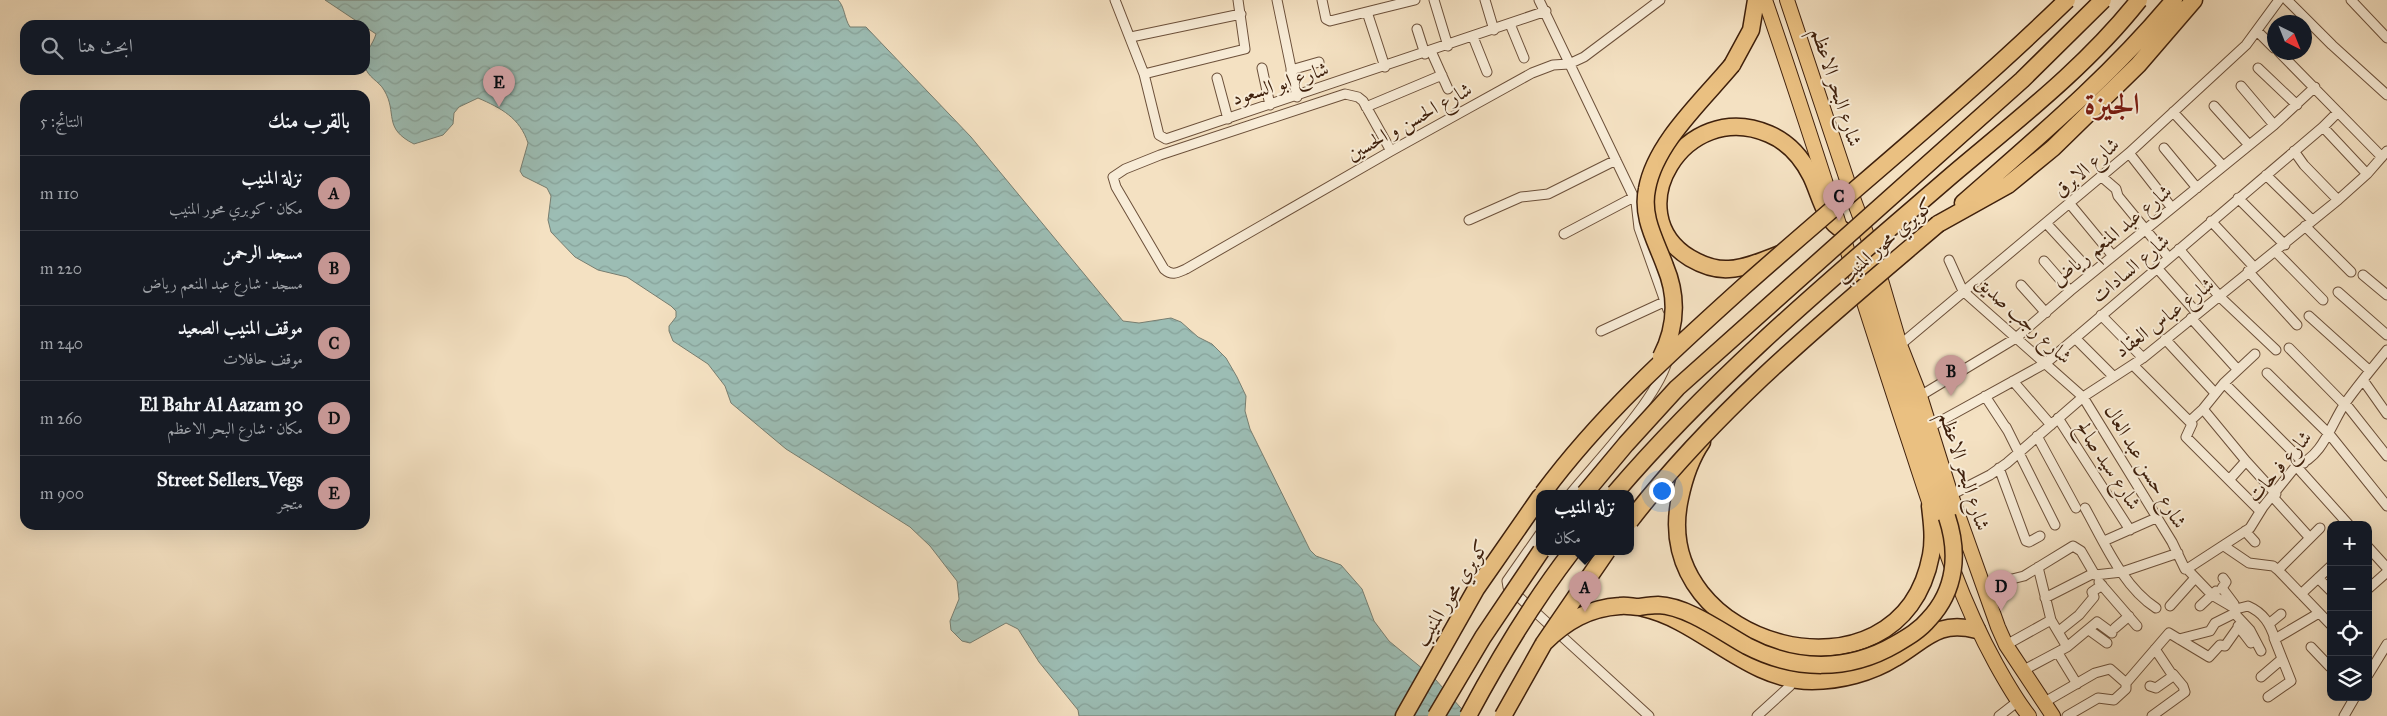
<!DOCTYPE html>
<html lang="ar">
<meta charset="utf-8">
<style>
:root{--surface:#171b24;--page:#20242c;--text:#f1f3f6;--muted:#9ea1a6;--line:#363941;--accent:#c59692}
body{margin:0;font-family:"IM FELL Great Primer",Amiri,serif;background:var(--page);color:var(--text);direction:rtl}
.controls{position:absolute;right:15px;bottom:15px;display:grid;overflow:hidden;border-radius:10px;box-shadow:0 5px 20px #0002}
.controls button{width:45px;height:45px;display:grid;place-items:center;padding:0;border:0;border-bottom:1px solid var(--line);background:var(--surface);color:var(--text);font:25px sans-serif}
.compass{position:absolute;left:2267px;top:15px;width:45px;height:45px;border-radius:50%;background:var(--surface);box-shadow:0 5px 20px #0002;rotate:137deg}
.you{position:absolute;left:1661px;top:490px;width:18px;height:18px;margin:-12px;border:4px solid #fff;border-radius:50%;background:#1a73e8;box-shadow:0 0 0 8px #1a73e833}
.badge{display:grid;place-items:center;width:32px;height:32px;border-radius:50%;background:var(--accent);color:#111;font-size:16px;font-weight:700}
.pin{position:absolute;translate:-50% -41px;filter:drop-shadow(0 1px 2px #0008)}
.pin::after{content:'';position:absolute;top:26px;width:18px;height:15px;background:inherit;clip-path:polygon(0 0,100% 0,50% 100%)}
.popup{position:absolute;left:1536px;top:490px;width:98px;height:65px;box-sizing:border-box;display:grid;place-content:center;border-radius:10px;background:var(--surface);filter:drop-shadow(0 1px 4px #0005);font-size:16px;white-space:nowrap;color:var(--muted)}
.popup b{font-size:19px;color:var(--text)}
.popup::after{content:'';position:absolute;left:50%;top:100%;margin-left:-10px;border:10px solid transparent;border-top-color:var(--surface)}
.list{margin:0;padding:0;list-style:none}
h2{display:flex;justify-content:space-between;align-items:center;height:65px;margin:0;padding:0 20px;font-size:21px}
h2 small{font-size:16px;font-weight:400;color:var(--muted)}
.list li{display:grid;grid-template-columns:32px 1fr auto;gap:15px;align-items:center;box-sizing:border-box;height:75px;padding:0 20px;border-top:1px solid var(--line)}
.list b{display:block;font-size:19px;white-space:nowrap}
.list p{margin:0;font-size:16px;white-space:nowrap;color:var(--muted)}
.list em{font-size:16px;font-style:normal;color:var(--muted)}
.icon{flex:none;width:28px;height:28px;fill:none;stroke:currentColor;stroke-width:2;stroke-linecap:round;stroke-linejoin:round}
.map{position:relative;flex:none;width:2387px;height:716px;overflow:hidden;direction:ltr}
.search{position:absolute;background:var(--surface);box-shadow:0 5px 20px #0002;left:20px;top:20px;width:350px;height:55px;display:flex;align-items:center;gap:12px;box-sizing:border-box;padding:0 18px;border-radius:15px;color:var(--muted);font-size:19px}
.panel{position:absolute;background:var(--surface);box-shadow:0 5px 20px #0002;left:20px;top:90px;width:350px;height:440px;border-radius:15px;direction:rtl}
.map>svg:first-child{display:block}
</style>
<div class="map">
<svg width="2387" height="716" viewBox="0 0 2387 716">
<defs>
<pattern id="water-waves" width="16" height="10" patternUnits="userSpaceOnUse" patternTransform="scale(1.25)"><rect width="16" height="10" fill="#9cbdb4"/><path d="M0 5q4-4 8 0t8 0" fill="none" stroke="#87a29a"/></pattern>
</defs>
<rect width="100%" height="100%" fill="#f4e1c2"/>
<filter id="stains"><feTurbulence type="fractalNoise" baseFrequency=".004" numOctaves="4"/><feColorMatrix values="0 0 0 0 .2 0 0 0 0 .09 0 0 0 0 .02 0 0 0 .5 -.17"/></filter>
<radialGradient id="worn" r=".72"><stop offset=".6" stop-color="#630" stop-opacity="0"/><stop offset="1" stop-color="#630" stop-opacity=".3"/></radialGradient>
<path fill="url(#water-waves)" stroke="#777e71" d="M 325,0 L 838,0 C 845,7 844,18 850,27 L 866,27 L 971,137 L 1123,321 L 1139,323 L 1171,318 L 1181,322 L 1198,337 L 1212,344 L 1226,358 L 1237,377 L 1246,396 L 1245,411 L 1250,429 L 1310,550 L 1316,556 L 1341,565 L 1362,589 L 1374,621 L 1389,641 L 1435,679 L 1468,716 L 1079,716 L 1078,710 L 1039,662 L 1018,629 L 1006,623 L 970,643 L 962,641 L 951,630 L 950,621 L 959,599 L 957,581 L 930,546 L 910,527 L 786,449 L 731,403 L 725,386 L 708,364 L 673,341 L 669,331 L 669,326 L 676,317 L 676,311 L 671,306 L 627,277 L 598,270 L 575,257 L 551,232 L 548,220 L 551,196 L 547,188 L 523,176 L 520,171 L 528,143 C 520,118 501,108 478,98 L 459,107 L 454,113 L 453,124 L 443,135 L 414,144 C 382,128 398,113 384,90 C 379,81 367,77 365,66 C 363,53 373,45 376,34 Z"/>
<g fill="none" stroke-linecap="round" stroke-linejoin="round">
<defs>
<path id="minor" d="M 1115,0 L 1144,74 L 1159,135 L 1166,139 L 1546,11
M 1277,0 L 1297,97
M 1322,0 L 1326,19 L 1330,21 L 1415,0
M 1434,0 L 1448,46
M 1485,0 L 1494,30
M 1539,0 L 1636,202 L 1639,228 L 1668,310
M 2287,0 L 2332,45 L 2387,95
M 2351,0 L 2387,38
M 1367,12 L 1385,67
M 1510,24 L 1524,58
M 1417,29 L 1425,54
M 2257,31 L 2274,48
M 1131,37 L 1241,14
M 1473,37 L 1487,72
M 1431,51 L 1448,89
M 2279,52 L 2382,157
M 1262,68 L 1270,105
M 2258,68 L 2297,105
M 1291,70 L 1319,62
M 1144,74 L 1245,49 L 1238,0
M 1217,78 L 1228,119
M 2241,86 L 2274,125
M 2214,106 L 2249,145
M 1366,107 L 1442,75
M 2173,112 L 2223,166
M 2323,127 L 2367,174
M 2164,148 L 2197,188
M 1391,151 L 1363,101 L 1358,97 L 1345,94 L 1160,155 L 1125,169 L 1113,177 L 1116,187 L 1164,269 C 1172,276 1177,273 1186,269 L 1391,151 L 1532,73 L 1553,65 L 1569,64 L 1584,57 L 1660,0
M 2294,151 L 2304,165 L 2338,200
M 2129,153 L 2172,208
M 2266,175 L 2312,220
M 2102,177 L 2116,189 L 2118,196 L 2169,258
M 2238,198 L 2285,245
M 2070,204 L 2113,256
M 1469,220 L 1521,197 L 1548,194 L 1616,160
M 2211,221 L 2254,267
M 2046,223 L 2092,273
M 2305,226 L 2351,272
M 1564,234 L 1634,197
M 2179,249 L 2220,297 L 2276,350
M 2275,251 L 2323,300
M 1949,260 L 1963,291 L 2083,397 L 2172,542 L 2185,569 L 2190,567 L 2250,528 L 2263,507 L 2296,466 C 2324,456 2331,423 2346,402 C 2359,384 2373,367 2387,350
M 2044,261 L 2070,291
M 2157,268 L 2197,313
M 2248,271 L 2297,325
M 2363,275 L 2387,295
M 2021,285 L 2046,313
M 2338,292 L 2387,335
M 2101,315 L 2143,358
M 2309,316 L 2370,371
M 2191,318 L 2238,370
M 1601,331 L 1666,301
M 2075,338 L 2113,376
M 2165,339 L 2215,393
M 1900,345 L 2129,153 L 2246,45 L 2279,0
M 2289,348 L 2344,404
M 2134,366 L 2192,424 L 2186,437 L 2260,511
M 2267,373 L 2330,435 L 2387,506
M 2363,380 L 2387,414
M 2013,381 L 2051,425
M 2224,383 L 2304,463
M 1920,396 L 2016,338 L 2070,291 L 2274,125 L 2315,87
M 1985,396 L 2008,431
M 2345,403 L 2387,456
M 2203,409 L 2246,461 L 2229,480
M 2058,418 L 2130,530
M 2190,421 L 2203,409 L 2224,383 L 2255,354
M 2006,427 L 2055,525
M 1928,428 L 2046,363 L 2323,127 L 2338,112
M 2037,436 L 2076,508
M 2246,461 L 2276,494
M 2296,466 L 2349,525
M 1999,468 L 2026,541 L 2029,542 L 2040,536
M 1571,493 C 1598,460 1655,401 1667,362
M 1951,495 L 1990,475 L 2007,463 L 2083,397 L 2143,358 L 2338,200 L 2367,174 L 2387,151
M 2273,497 L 2310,538
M 2085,508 C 2104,542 2123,587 2156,608
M 2245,531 L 2255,542
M 1540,534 L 1507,581 L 1508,587 L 1649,716
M 2104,541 L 2156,518
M 2224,546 L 2249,563 L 2273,566 L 2278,570 L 2331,625
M 2368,547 L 2387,568
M 2038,567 L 2051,620 L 2067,647
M 2187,569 L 2212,595 L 2236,609 L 2248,606 C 2264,613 2270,624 2275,639 L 2319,613
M 2278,570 L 2320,528
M 2223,578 L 2226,582 L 2222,588 L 2234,604 L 2236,615 L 2250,630 L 2261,651
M 2318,578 L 2331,591
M 2099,582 L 2137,626
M 1984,586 L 2024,576 L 2073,546 L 2081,551 L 2095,575 L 2122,572 L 2178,553
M 2368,589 L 2387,572
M 2301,594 L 2331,566
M 2045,598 L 2094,573
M 2170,606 L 2195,578
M 2200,606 L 2216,591
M 2270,623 L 2281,614
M 2238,626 L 2251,643
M 2115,628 L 2129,616
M 2089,630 L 2107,643
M 2059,631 L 2079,615 L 2094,597 L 2092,592 L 2102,585
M 2179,639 L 2210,631 L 2215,623 L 2235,613
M 2006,645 L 2051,620
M 2311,647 L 2330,667
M 2058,653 L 2077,684
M 2022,671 L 2067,647 L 2097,622 L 2112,633
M 2368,675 L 2387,644
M 2261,677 L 2282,659
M 2126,683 L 2169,633 L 2209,657 L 2220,645 L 2225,646 L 2242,622
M 2150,686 L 2156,688 L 2173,676 L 2155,649
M 2268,697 L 2291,681 L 2274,638
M 2043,703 L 2095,673 L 2110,669 L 2126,683
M 1757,716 L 1790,686
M 1999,716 L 2017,702
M 2067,716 L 2098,698 L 2114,700 L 2126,689 L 2126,683
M 2152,716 L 2185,692 L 2183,686 L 2173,674
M 2344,716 L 2355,697"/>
<path id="primary" d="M 1765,0 C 1815,144 1859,290 1907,435 C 1933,513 1956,592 1996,664 C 2006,682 2016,700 2029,716
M 1787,0 L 1853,198 L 1871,246 L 1900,345 L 1920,396 L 1951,495 L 1998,627 L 2006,645 L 2053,716"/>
<path id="motorway" d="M 1732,65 L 1751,30 L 1756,0
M 1963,203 C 2037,138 2111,76 2174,0
M 1938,224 L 2008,185 L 2053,148 L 2138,65 L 2194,0
M 1871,246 L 1867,262 L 1869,276 L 1947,517
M 1780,254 C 1764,260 1747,268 1729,269 C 1715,270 1702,265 1690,258 C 1616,213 1684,97 1769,134 C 1788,142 1802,158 1811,176 C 1820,194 1824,221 1843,230
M 1702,442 C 1691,458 1684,479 1680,498 C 1647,648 1901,716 1931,555 C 1934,539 1932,523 1930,506
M 1643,608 C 1702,621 1747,681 1812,681 C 1840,681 1871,673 1895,658 C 1927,639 1937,620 1977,630
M 1404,716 L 1476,589 L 1540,497"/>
</defs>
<use href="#minor" stroke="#6c503a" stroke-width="11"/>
<use href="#primary" stroke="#3f200c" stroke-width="16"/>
<use href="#motorway" stroke="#3f200c" stroke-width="19"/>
<use href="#minor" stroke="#f8ecd7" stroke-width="9"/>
<use href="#primary" stroke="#eac081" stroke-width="14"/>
<use href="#motorway" stroke="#eac081" stroke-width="16"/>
<defs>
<path id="motorway-bridge" d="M 1661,357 C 1676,328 1678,297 1665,266 C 1656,241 1641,217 1647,189 C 1655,143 1703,100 1732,65
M 1543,493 C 1600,416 1671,352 1742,288 C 1850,192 1963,101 2067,0
M 1585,493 L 1626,444 L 1677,388 L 2022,80 L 2103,0
M 1615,493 C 1716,375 1835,276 1952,175 C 2017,120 2086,67 2139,0
M 1630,521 C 1718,407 1830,316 1938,224
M 1544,643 C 1566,621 1589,608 1620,606 C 1627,605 1633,607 1639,607 C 1646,606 1652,605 1658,605 C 1687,606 1722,632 1747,646 C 1795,671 1848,672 1896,644 C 1908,637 1920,630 1929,619 C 1956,590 1959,553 1947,517
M 1436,716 L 1483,637 L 1541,551
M 1468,716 C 1499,658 1532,603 1572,551
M 1503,716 L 1544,643 L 1607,551"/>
</defs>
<use href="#motorway-bridge" stroke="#3f200c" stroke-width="19" stroke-linecap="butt"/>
<use href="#motorway-bridge" stroke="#eac081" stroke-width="16"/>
</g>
<g text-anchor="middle" stroke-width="4" stroke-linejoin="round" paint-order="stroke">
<g font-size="20" fill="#3f200c" stroke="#f8ecd7">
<text transform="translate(1280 83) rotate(-18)" y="7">شارع ابو السعود</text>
<text transform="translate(1837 87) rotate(72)" y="7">شارع البحر الاعظم</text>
<text transform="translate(1409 121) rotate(-29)" y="7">شارع الحسن و الحسين</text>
<text transform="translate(2086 167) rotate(-41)" y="7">شارع الابرق</text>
<text transform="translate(2111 235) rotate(-39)" y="7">شارع عبد المنعم رياض</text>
<text transform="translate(1885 241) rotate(-41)" y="7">كوبري محور المنيب</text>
<text transform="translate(2130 268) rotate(-40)" y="7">شارع السادات</text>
<text transform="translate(2164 317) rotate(-37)" y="7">شارع عباس العقاد</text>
<text transform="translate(2024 319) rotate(42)" y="7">شارع رجب صديق</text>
<text transform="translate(2109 465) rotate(57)" y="7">شارع سيد صالح</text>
<text transform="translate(2146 466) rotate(59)" y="7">شارع حسن عبد العال</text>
<text transform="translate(2279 466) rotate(-49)" y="7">شارع فرحات</text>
<text transform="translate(1965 471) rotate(72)" y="7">شارع البحر الاعظم</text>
<text transform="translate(1451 593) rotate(-58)" y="7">كوبري محور المنيب</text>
</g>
<g font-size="30" font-weight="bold" fill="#7a1f14" stroke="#f8ecd7">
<text x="2112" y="114">الجيزة</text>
</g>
</g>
<rect width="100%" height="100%" filter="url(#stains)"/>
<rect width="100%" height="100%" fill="url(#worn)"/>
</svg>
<div class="controls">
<button>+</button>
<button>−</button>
<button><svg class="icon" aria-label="locate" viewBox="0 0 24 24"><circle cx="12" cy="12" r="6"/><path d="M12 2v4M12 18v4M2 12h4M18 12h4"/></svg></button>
<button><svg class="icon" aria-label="layers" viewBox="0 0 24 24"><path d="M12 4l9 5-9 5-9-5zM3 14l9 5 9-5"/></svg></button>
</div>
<svg class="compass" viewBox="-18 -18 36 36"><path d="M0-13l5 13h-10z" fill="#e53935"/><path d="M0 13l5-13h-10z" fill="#9ea1a6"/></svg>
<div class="you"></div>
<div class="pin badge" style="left:1585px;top:612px">A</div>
<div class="popup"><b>نزلة المنيب</b>مكان</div>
<div class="pin badge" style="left:1951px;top:396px">B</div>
<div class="pin badge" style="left:1839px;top:221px">C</div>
<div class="pin badge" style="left:2001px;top:611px">D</div>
<div class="pin badge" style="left:499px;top:107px">E</div>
<div class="search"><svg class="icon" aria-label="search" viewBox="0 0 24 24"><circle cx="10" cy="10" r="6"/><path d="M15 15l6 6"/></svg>ابحث هنا</div>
<section class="panel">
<h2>بالقرب منك<small>النتائج: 5</small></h2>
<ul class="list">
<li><span class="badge">A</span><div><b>نزلة المنيب</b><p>مكان · كوبري محور المنيب</p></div><em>110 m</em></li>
<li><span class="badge">B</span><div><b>مسجد الرحمن</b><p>مسجد · شارع عبد المنعم رياض</p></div><em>220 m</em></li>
<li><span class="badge">C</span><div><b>موقف المنيب الصعيد</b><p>موقف حافلات</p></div><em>240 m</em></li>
<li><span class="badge">D</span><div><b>30 El Bahr Al Aazam</b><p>مكان · شارع البحر الاعظم</p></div><em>260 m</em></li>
<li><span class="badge">E</span><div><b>Street Sellers_Vegs</b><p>متجر</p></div><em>900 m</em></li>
</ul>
</section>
</div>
